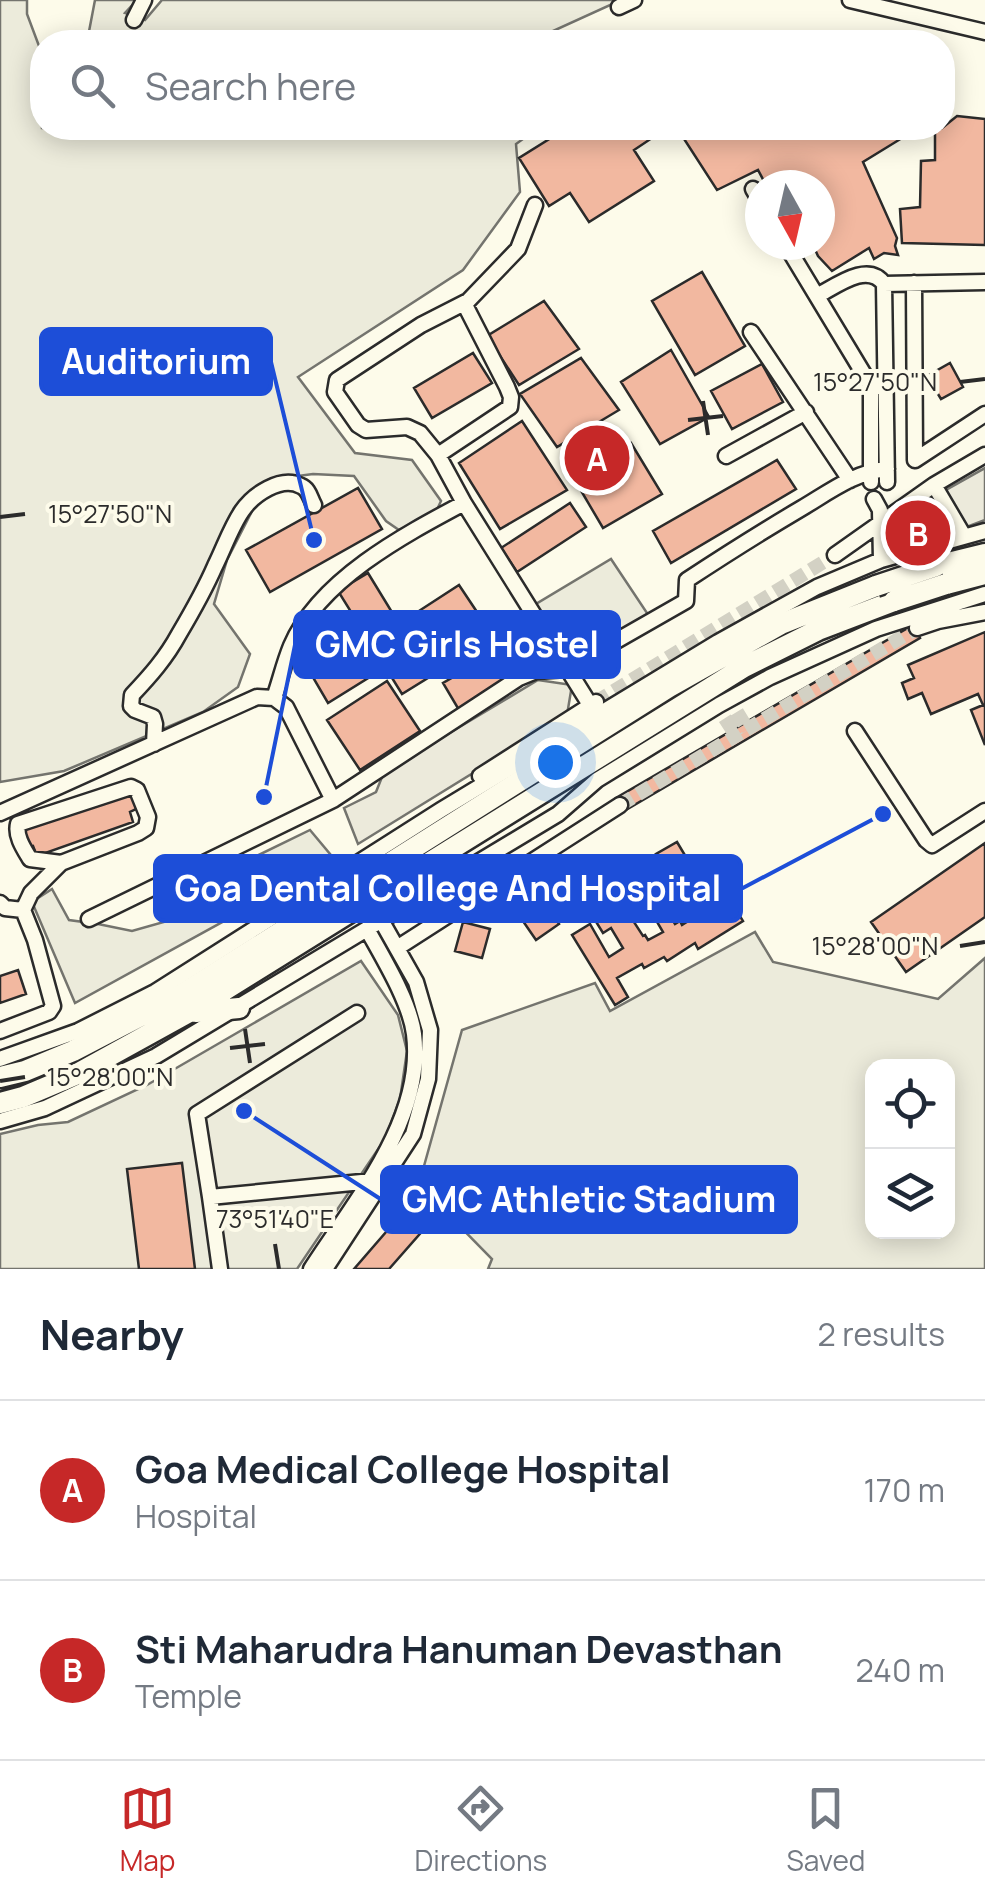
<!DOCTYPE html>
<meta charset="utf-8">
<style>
:root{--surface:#fff;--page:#f6f6f7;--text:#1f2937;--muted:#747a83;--line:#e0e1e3;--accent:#c62828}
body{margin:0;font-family:Manrope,sans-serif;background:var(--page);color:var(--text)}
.controls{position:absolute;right:30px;bottom:30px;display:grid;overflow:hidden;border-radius:20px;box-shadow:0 5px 25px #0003}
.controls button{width:90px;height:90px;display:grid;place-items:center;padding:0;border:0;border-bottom:2px solid var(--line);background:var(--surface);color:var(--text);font:50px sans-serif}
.compass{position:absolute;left:745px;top:170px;width:90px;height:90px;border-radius:50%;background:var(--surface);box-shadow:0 5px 25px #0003;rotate:172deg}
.you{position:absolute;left:555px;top:762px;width:35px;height:35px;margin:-25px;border:8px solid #fff;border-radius:50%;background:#1a73e8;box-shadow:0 0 0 15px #1a73e833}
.badge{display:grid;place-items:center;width:65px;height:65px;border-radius:50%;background:var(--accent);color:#fff;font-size:32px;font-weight:700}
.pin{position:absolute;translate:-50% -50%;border:5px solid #fff;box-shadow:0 2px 10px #0006}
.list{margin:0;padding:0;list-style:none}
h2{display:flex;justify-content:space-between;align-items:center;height:130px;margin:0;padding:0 40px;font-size:42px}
h2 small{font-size:32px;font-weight:400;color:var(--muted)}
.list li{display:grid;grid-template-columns:65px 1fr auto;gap:30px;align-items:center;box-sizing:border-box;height:180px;padding:0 40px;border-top:2px solid var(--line)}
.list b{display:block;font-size:38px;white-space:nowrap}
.list p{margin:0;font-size:32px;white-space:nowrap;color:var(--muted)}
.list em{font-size:32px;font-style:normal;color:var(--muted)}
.icon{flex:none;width:55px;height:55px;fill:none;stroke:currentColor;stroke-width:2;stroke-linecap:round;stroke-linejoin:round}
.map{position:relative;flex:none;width:985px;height:1269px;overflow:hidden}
.search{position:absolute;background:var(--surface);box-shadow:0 5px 25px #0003;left:30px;right:30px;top:30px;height:110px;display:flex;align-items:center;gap:25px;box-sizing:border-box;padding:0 35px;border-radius:40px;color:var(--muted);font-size:38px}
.sheet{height:490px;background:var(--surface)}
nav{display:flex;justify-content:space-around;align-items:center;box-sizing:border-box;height:140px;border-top:2px solid var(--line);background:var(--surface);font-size:28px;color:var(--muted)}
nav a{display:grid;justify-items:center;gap:5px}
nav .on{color:var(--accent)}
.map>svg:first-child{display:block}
</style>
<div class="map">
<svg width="985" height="1269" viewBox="0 0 985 1269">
<rect width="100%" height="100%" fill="#fdfbea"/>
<path fill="#ecebdb" stroke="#74746e" stroke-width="2.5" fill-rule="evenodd" d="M 0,0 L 27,0 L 27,14 L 42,54 L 42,128 L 538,128 L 516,144 L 520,192 L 463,270 L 298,377 L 355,453 L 412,460 L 441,501 L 435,514 L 399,530 L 386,521 L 354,476 L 313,474 L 268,480 L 227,560 L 214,604 L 250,654 L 238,687 L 203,712 L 64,771 L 0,782 Z
M 95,0 L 137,0 L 125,13 L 145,20 L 162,0 L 621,0 L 529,42 L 87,42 Z
M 611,559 L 655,625 L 574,672 L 531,607 Z
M 310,830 L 335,860 L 75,1003 L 32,902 L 52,889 L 69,920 L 98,924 L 132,931 L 185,916 L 197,885 Z
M 755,932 L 773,962 L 938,999 L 985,958 L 985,1269 L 488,1269 L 492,1259 L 430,1196 L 424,1166 L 462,1030 L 595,983 L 610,1011 ZM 872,1066 L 948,1066 L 948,1232 L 872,1232 Z
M 361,961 L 398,1015 L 407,1051 L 400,1099 L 385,1139 L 297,1269 L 0,1269 L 0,1134 L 38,1125 L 68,1122 L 147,1085 Z"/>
<path fill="#eceadb" stroke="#74746e" stroke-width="2.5" d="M 985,468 L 985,520 L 964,528 L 946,490 Z
M 538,680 L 572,685 L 567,715 L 358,844 L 344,808 L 376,792 L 384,772 Z"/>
<path fill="#f2b8a0" stroke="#2b2b2b" stroke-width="2.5" d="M 957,116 L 985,119 L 985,245 L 902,243 L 900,209 L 920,207 L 921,161 L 935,160 L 935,130 L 942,128 Z
M 567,128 L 645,128 L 652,138 L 634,150 L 654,181 L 589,222 L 570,193 L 549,206 L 519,158 Z
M 677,128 L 902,128 L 907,135 L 863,162 L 897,238 L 895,246 L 898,255 L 884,253 L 874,259 L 869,248 L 832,271 L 818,256 L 813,245 L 820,245 L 820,185 L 766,185 L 758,170 L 717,190 Z
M 702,272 L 745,346 L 695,375 L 652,301 Z
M 544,301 L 579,349 L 519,385 L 487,336 Z
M 671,350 L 709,417 L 660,444 L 621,382 Z
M 473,353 L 492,383 L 432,418 L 414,388 Z
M 581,358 L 619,410 L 557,447 L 520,394 Z
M 950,363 L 963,387 L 941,399 L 927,376 Z
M 762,364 L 783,402 L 732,429 L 711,391 Z
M 522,421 L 567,490 L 500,529 L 459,463 Z
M 631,443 L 662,494 L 603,528 L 573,477 Z
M 777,460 L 796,489 L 671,563 L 653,531 Z
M 358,488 L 382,529 L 270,592 L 246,550 Z
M 570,503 L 586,527 L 517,572 L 501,548 Z
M 926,517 L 935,536 L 909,548 L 900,530 Z
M 368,573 L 431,676 L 402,694 L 338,591 Z
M 459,585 L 477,612 L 423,647 L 405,620 Z
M 913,625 L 920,638 L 624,811 L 616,798 Z
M 985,632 L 985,745 L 971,710 L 983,705 L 978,694 L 931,714 L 922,693 L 908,699 L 902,683 L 914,678 L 908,665 Z
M 516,641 L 531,667 L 459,710 L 443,683 Z
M 364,642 L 381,670 L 328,703 L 311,674 Z
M 387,681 L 420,731 L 360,770 L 327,720 Z
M 133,793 L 138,808 L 130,812 L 133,822 L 37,856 L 33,846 L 25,848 L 19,830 Z
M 677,842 L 698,877 L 686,884 L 693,895 L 667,911 L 675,924 L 680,921 L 682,925 L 712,906 L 697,881 L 713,872 L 743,921 L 698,949 L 695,943 L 667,961 L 664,957 L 644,968 L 642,964 L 617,978 L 628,997 L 615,1005 L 572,935 L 590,924 L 609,957 L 623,948 L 611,928 L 603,933 L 582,899 L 599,889 L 617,918 L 620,916 L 604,889 L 621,879 L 640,910 L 630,916 L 643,936 L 645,935 L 648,940 L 663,932 L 653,915 L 658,912 L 631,868 L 648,858 L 667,888 L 675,883 L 656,854 Z
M 985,843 L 985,917 L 906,972 L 871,922 Z
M 537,892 L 559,924 L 536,940 L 514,908 Z
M 463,922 L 490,929 L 482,958 L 455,951 Z
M 18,970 L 26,994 L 0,1003 L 0,976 Z
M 182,1163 L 195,1269 L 139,1269 L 127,1169 Z
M 412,1202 L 432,1220 L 389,1269 L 354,1269 Z"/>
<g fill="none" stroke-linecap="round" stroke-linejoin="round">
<path stroke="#d3d1c4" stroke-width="14" stroke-dasharray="14 7" stroke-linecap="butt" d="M 715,676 L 748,730
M 702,683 L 737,737
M 596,702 L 835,555
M 620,805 L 917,628"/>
<defs>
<path id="minor" d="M 850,0 L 985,32
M 619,7 L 634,0
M 134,20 L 144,0
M 753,189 L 760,201
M 535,205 L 518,249 L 468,301 L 421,325 L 337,380 L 335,392 L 358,425 L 366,430 L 407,427 L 420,433 L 438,455 L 464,503 L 597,716
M 786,245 L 871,386 L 885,387
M 914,283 L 915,460
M 817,296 C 836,286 868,261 884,284
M 751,332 L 850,480
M 438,455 L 510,407 L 511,397 L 507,387 L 464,303
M 726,456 L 806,412
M 915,460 L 985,414
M 871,482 L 871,386
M 887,482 L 884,284 L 985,282
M 934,485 L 964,536
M 874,499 L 880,510 L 881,560
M 835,555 L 934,485 L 985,455
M 938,621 L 985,612
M 917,628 L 938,621 L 935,614
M 274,698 C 280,681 284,663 291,646 C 319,580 404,535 464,503
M 855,731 L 926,840 L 932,845 L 985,811
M 154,744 L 155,724 L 153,717 L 135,710 L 131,706 L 132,695 C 150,676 166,658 179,634 C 192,612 205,589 215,566 C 224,548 231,527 242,511 C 253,495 281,475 301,486 C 309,489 310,498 314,505
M 480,776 L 596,702
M 0,813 L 257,697 L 274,698 L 286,707 L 333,800
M 0,903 L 5,908 L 23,910
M 23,910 L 31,893 L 61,863 L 138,833 L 146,828 L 148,817 L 137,790 L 131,787 L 18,824 C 15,836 24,849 30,859 L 61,863
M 89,919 L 333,800 L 519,678 L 536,671 L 567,669 L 686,601 L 687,580 C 725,555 763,531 802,508 C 829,492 855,472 887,469
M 397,948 L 620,805
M 0,1031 L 49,1012 L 53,1006 L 35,940 L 23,910
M 0,1059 L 78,1031 L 155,992 L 441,810 L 718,642 L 817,587 L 881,560 L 985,531
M 0,1121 L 45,1108 L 156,1056 L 558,814 L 597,780 L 719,705 L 770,677 L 876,629 L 985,594
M 210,1197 L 197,1114 L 357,1013
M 220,1269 L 210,1197 L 372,1181
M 311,1269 C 354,1202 425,1119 414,1034 C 410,1002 383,958 367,929
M 325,1269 L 413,1134 L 428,1079 L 430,1030 L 416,982 L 381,920"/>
<path id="highway" d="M 936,566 L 985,554
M 946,584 L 985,574
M 196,1012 L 239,1008
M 0,1077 L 25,1071 L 73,1051 L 179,996 L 669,687 L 781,624 L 876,586
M 0,1103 L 23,1097 L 75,1075 L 191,1011 L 744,667 L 818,630 L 894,601"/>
</defs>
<use href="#minor" stroke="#2b2b2b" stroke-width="19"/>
<use href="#highway" stroke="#2b2b2b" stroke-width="25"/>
<path stroke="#6a6964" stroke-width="2.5" stroke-dasharray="8 5" stroke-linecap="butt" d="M 931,512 L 943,535 L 906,552 L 895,530 Z"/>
<use href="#minor" stroke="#fdfbea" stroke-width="14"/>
<use href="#highway" stroke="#fdfbea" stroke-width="20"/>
<defs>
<path id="highway-bridge" d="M 876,586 L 936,566
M 894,601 L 946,584"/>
</defs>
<use href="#highway-bridge" stroke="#2b2b2b" stroke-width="25" stroke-linecap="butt"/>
<use href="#highway-bridge" stroke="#fdfbea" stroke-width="20"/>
</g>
<path fill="none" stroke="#2b2b2b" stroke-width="4" d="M 960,382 L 985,379M 703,401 L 708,435M 688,420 L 723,416M 0,517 L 25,514M 960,946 L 985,942M 245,1029 L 250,1063M 230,1048 L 265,1044M 0,1081 L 25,1077M 275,1244 L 279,1269"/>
<g font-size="25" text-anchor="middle" fill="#2b2b2b" stroke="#fdfbea" stroke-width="8" stroke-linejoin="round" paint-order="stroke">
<text x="875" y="391">15°27'50"N</text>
<text x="110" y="523">15°27'50"N</text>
<text x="875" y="955">15°28'00"N</text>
<text x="110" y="1086">15°28'00"N</text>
<text x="275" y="1228">73°51'40"E</text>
</g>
<path fill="none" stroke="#1d4ed8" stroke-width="4" d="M314 540L271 362M264 797L295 645M883 814L741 889M244 1111L382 1200"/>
<g fill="#1d4ed8" stroke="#fdfbea" stroke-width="4">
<circle cx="314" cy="540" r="10"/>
<circle cx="264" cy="797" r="10"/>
<circle cx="883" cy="814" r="10"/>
<circle cx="244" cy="1111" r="10"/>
</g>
<g fill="#1d4ed8" stroke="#1d4ed8" stroke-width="4">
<rect x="41" y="329" width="230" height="65" rx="10"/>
<rect x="295" y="612" width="324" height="65" rx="10"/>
<rect x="155" y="856" width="586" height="65" rx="10"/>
<rect x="382" y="1167" width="414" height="65" rx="10"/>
</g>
<g font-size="35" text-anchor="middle" font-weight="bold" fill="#fff">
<text x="156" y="374">Auditorium</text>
<text x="457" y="657">GMC Girls Hostel</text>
<text x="448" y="901">Goa Dental College And Hospital</text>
<text x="589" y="1212">GMC Athletic Stadium</text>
</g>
</svg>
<div class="controls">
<button><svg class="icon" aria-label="locate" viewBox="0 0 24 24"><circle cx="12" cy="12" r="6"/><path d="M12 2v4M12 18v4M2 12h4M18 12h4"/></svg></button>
<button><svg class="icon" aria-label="layers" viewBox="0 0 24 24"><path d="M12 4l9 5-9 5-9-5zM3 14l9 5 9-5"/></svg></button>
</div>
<svg class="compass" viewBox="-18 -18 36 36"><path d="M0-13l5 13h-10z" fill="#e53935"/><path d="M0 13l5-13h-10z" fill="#747a83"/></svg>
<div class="you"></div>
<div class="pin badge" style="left:597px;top:458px">A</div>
<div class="pin badge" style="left:918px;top:533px">B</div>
<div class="search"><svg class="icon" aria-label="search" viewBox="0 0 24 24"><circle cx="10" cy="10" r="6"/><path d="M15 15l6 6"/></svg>Search here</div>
</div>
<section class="sheet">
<h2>Nearby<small>2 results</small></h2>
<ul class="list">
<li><span class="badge">A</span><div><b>Goa Medical College Hospital</b><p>Hospital</p></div><em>170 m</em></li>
<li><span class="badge">B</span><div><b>Sti Maharudra Hanuman Devasthan</b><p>Temple</p></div><em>240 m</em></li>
</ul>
</section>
<nav>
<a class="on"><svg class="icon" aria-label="map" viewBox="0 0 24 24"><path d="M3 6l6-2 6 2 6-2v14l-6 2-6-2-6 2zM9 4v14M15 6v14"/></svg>Map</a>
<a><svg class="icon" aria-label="directions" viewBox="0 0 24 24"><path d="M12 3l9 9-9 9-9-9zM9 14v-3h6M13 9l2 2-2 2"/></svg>Directions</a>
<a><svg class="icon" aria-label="saved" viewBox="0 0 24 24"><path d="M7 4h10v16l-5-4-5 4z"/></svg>Saved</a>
</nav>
